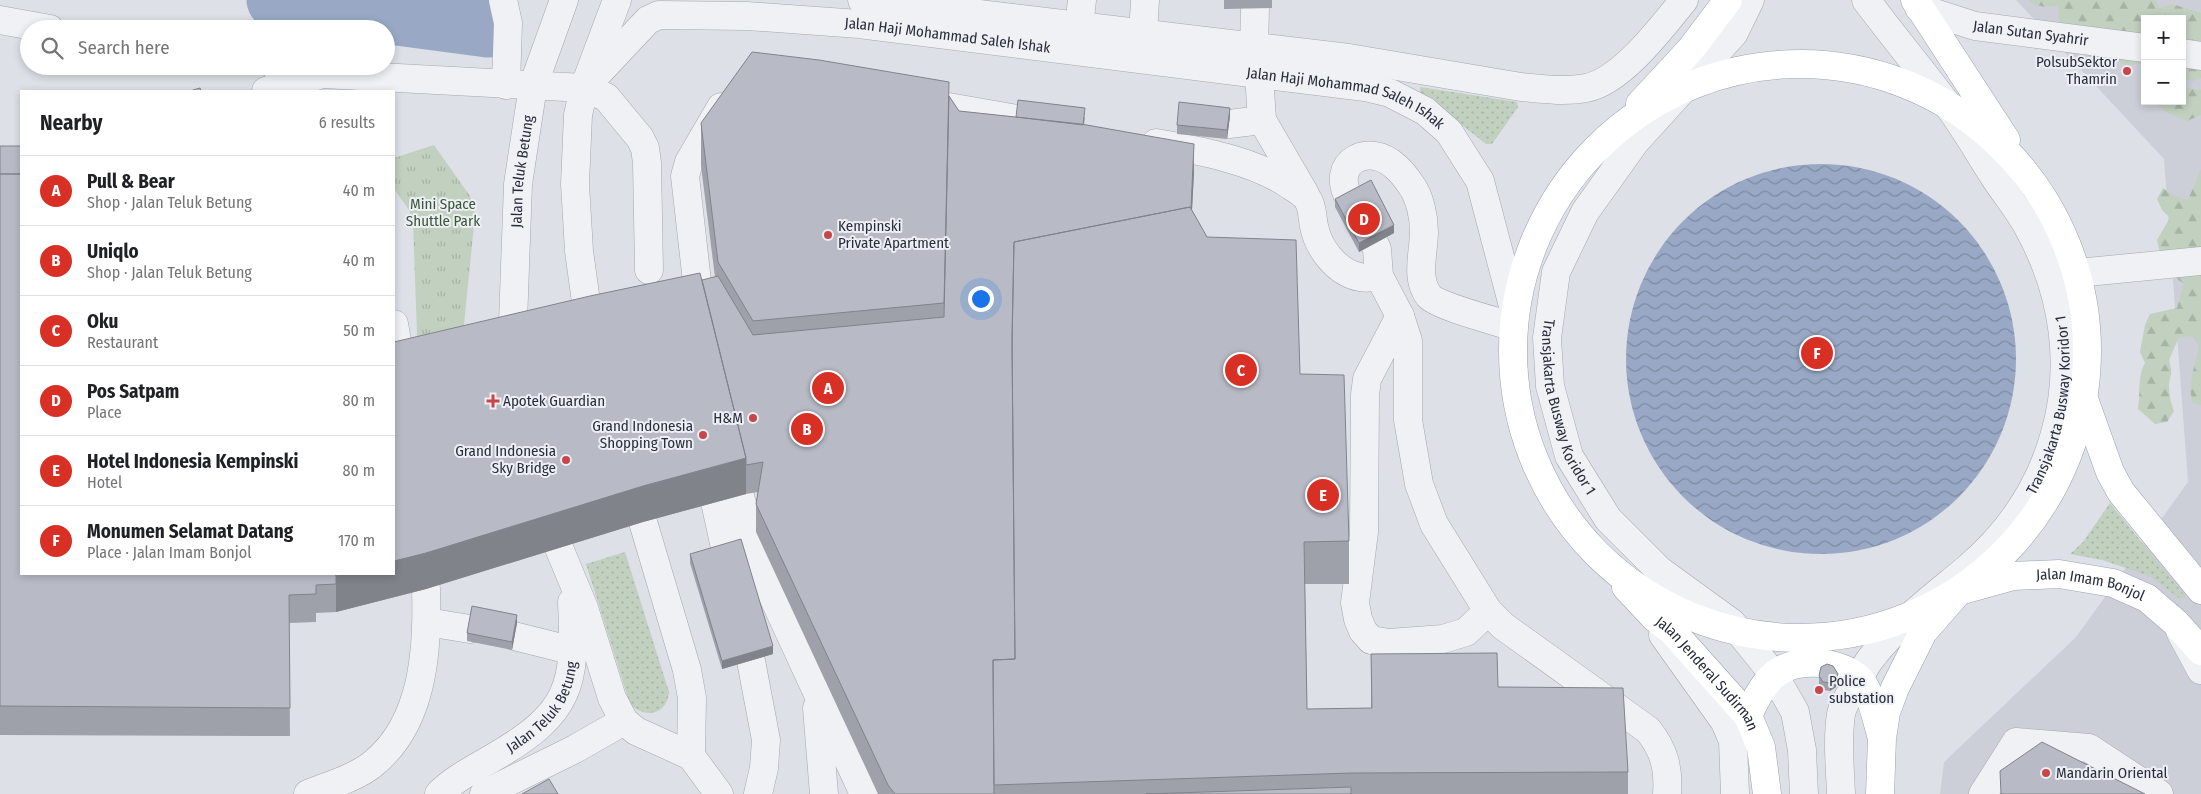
<!DOCTYPE html>
<meta charset="utf-8">
<style>
:root{--surface:#fff;--page:#f2f2f2;--text:#202124;--muted:#757577;--line:#e0e0e0;--accent:#d93025}
body{margin:0;font-family:"Fira Sans Condensed",sans-serif;background:var(--page);color:var(--text)}
.controls{position:absolute;right:15px;top:15px;display:grid;overflow:hidden;border-radius:0px;box-shadow:0 2px 8px #0003}
.controls button{width:45px;height:45px;display:grid;place-items:center;padding:0;border:0;border-bottom:1px solid var(--line);background:var(--surface);color:var(--text);font:25px sans-serif}
.you{position:absolute;left:980px;top:298px;width:18px;height:18px;margin:-12px;border:4px solid #fff;border-radius:50%;background:#1a73e8;box-shadow:0 0 0 8px #1a73e833}
.badge{display:grid;place-items:center;width:32px;height:32px;border-radius:50%;background:var(--accent);color:#fff;font-size:16px;font-weight:700}
.pin{position:absolute;translate:-50% -50%;border:2px solid #fff;box-shadow:0 1px 5px #0006}
.list{margin:0;padding:0;list-style:none}
h2{display:flex;justify-content:space-between;align-items:center;height:65px;margin:0;padding:0 20px;font-size:21px}
h2 small{font-size:16px;font-weight:400;color:var(--muted)}
.list li{display:grid;grid-template-columns:32px 1fr auto;gap:15px;align-items:center;box-sizing:border-box;height:70px;padding:0 20px;border-top:1px solid var(--line)}
.list b{display:block;font-size:19px;white-space:nowrap}
.list p{margin:0;font-size:16px;white-space:nowrap;color:var(--muted)}
.list em{font-size:16px;font-style:normal;color:var(--muted)}
.icon{flex:none;width:28px;height:28px;fill:none;stroke:currentColor;stroke-width:2;stroke-linecap:round;stroke-linejoin:round}
.map{position:relative;flex:none;width:2201px;height:794px;overflow:hidden}
.search{position:absolute;background:var(--surface);box-shadow:0 2px 8px #0003;left:20px;top:20px;width:375px;height:55px;display:flex;align-items:center;gap:12px;box-sizing:border-box;padding:0 18px;border-radius:28px;color:var(--muted);font-size:19px}
.panel{position:absolute;background:var(--surface);box-shadow:0 2px 8px #0003;left:20px;top:90px;width:375px;height:485px;border-radius:0px}
.map>svg:first-child{display:block}
</style>
<div class="map">
<svg width="2201" height="794" viewBox="0 0 2201 794">
<defs>
<pattern id="grass-dots" width="8" height="8" patternUnits="userSpaceOnUse" patternTransform="scale(1.25)"><rect width="8" height="8" fill="#c1d0bf"/><path d="M2 2h.1M6 6h.1" fill="none" stroke="#a6b3a5" stroke-width="1.8" stroke-linecap="round"/></pattern>
<pattern id="forest-firs" width="22" height="20" patternUnits="userSpaceOnUse" patternTransform="scale(1.25)"><rect width="22" height="20" fill="#c1d0bf"/><path d="M5 1l3.5 6h-7zM16 11l3.5 6h-7z" fill="#a6b3a5"/></pattern>
<pattern id="park-tufts" width="24" height="20" patternUnits="userSpaceOnUse" patternTransform="scale(1.25)"><rect width="24" height="20" fill="#c1d0bf"/><path d="M3 7l-1-3M5 7V3M7 7l1-3M15 17l-1-3M17 17v-4M19 17l1-3" fill="none" stroke="#a6b3a5"/></pattern>
<pattern id="water-waves" width="16" height="10" patternUnits="userSpaceOnUse" patternTransform="scale(1.25)"><rect width="16" height="10" fill="#99a9c5"/><path d="M0 5q4-4 8 0t8 0" fill="none" stroke="#7d8aa1"/></pattern>
</defs>
<rect width="100%" height="100%" fill="#dde0e7"/>
<path fill="#cccfd8" fill-rule="evenodd" d="M 2016,0 L 2201,0 L 2201,794 L 1940,794 L 1944,762 L 2076,637 L 2188,482 L 2164,159 ZM 2145,19 L 2182,19 L 2182,101 L 2145,101 Z"/>
<path fill="url(#grass-dots)" d="M 1420,87 L 1517,102 L 1518,107 L 1492,144 L 1486,144 L 1420,92 Z
M 2110,503 L 2186,597 L 2180,599 L 2150,576 L 2102,560 L 2070,554 L 2083,542 Z
M 625,552 L 669,692 C 667,715 645,719 630,704 L 586,564 Z"/>
<path fill="url(#forest-firs)" d="M 2029,0 L 2155,0 L 2160,8 L 2172,4 L 2201,13 L 2201,78 L 2193,81 L 2182,79 L 2182,19 L 2145,19 L 2145,63 L 2126,65 L 2105,55 L 2067,28 L 2059,20 L 2058,6 C 2047,7 2037,8 2029,0 Z
M 2182,87 L 2201,90 L 2201,115 L 2187,121 L 2166,112 L 2156,104 L 2158,101 L 2182,101 Z
M 2201,169 L 2201,405 L 2193,403 C 2186,383 2196,366 2199,346 L 2192,336 L 2179,337 L 2169,360 C 2174,377 2169,374 2169,387 C 2169,396 2171,403 2174,411 L 2167,422 L 2155,424 L 2138,409 C 2141,391 2137,378 2145,363 L 2140,352 L 2145,325 L 2150,314 L 2177,308 L 2184,284 C 2169,274 2160,257 2157,240 L 2170,218 L 2162,210 L 2157,199 L 2163,188 L 2174,196 L 2188,200 Z"/>
<path fill="url(#park-tufts)" d="M 434,145 L 470,196 L 475,215 L 461,355 L 418,361 L 413,223 L 409,210 L 394,189 L 394,158 Z"/>
<path fill="url(#water-waves)" d="M1626 359a195 195 0 1 1 390 0a195 195 0 1 1-390 0Z"/>
<g fill="none" stroke-linecap="round" stroke-linejoin="round">
<path stroke="#99a9c5" stroke-width="59" d="M 276,0 L 488,28"/>
<defs>
<g id="minor">
<path d="M 503,0 L 508,23 L 506,85"/>
<path d="M 862,0 L 1349,58 L 1521,87 C 1542,89 1565,92 1586,88 C 1621,82 1662,27 1684,0"/>
<path id="s1" d="M 1750,0 L 1734,33 L 1635,142 L 1585,212 L 1556,272 L 1547,338 L 1550,386 L 1569,456 L 1608,519 L 1659,570 L 1732,623 L 1774,675 L 1795,712 L 1802,750 L 1804,794"/>
<path id="s2" d="M 1919,8 L 1975,26 L 2145,48"/>
<path d="M 0,20 L 50,29"/>
<path d="M 1079,27 L 1082,0"/>
<path d="M 1143,34 L 1145,0"/>
<path d="M 1254,47 L 1255,9"/>
<path d="M 2182,53 L 2201,56"/>
<path d="M 275,66 L 323,74 L 584,88 L 606,97 L 640,138 L 645,148 L 647,163 L 649,270"/>
<path d="M 1259,74 L 1262,120 L 1305,194"/>
<path id="s3" d="M 584,88 L 648,20 L 659,15 L 747,16 L 859,24 L 1259,74 L 1365,87 L 1390,93 L 1425,111 L 1449,132 L 1480,181 L 1513,306"/>
<path d="M 266,91 L 316,76"/>
<path d="M 920,102 L 1017,119"/>
<path d="M 1229,124 L 1262,120"/>
<path d="M 1156,143 C 1198,150 1256,161 1291,186 C 1296,189 1305,195 1308,200 C 1313,208 1312,218 1314,226 C 1318,248 1337,273 1360,277 C 1366,279 1374,277 1379,276"/>
<path d="M 1350,200 C 1328,162 1369,141 1396,167 C 1402,172 1407,179 1411,185 C 1420,197 1424,217 1424,232 C 1424,251 1415,279 1429,296 C 1438,306 1495,321 1511,326"/>
<path d="M 1374,243 L 1377,249 L 1379,276 L 1400,316 L 1408,341 L 1408,420 L 1419,484 L 1434,524 L 1488,611 L 1503,626 L 1648,730 C 1664,750 1669,768 1667,794"/>
<path d="M 2077,273 L 2201,261"/>
<path d="M 700,308 L 685,176 L 689,162 L 721,107"/>
<path d="M 1400,316 L 1367,379 L 1365,395 L 1364,532 L 1355,603 L 1358,619 L 1363,631 L 1371,640 L 1389,643 L 1443,639 L 1466,632 L 1488,611"/>
<path d="M 394,324 L 403,376"/>
<path d="M 590,331 L 579,251 L 575,184 L 578,115 L 584,88 L 617,0"/>
<path id="s4" d="M 512,350 L 518,184 L 533,86 L 564,0"/>
<path d="M 740,496 L 758,564 L 864,794"/>
<path d="M 715,502 L 726,552"/>
<path d="M 643,522 L 687,670 L 692,698 L 691,756"/>
<path d="M 559,548 L 584,608 L 612,698 L 624,721 L 636,731 L 691,756 L 719,794"/>
<path d="M 427,622 L 470,629"/>
<path d="M 2180,631 L 2201,670"/>
<path d="M 1663,635 L 1725,722 L 1733,741 L 1735,794"/>
<path d="M 514,636 L 574,651"/>
<path d="M 751,661 L 766,740 L 764,768 L 758,794"/>
<path d="M 817,708 L 824,794"/>
<path d="M 308,794 C 330,785 356,778 374,763 C 424,722 428,648 426,589"/>
<path id="s5" d="M 439,794 C 455,778 476,768 496,756 C 571,712 576,685 572,602"/>
<path d="M 484,794 L 575,749 L 624,721"/>
<path id="s6" d="M 1841,794 C 1840,768 1837,740 1841,714 C 1843,703 1852,691 1858,681 C 1862,673 1866,664 1872,657 C 1899,622 1935,596 1968,568 C 2009,533 2039,489 2054,437 C 2075,367 2064,293 2029,229 C 2020,211 2006,195 1995,178 C 1980,155 1966,130 1949,107 C 1922,71 1893,36 1866,0"/>
<path d="M 1983,794 L 2016,742 L 2089,748 L 2159,794"/>
</g>
<g id="major">
<path d="M 1915,0 L 2006,140"/>
<circle cx="1800" cy="351" r="287"/>
<path d="M 1640,104 L 1691,49 L 1728,0"/>
<path d="M 2085,402 L 2110,472 L 2121,492 L 2201,590"/>
<path id="s7" d="M 1626,587 L 1655,618 L 1672,631 L 1748,716 L 1761,747 L 1767,794"/>
<path d="M 1748,716 C 1754,702 1763,684 1775,674 C 1797,657 1837,660 1858,678 C 1870,688 1877,720 1881,735"/>
<path id="s8" d="M 1880,794 L 1882,738 L 1886,712 L 1895,688 L 1923,632 L 1959,591 L 2013,576 L 2059,574 L 2113,583 L 2147,598 L 2176,623 L 2201,651"/>
</g>
</defs>
<use href="#minor" stroke="#a3a7b0" stroke-width="29"/>
<use href="#major" stroke="#9da3b2" stroke-width="29"/>
<use href="#minor" stroke="#f0f1f5" stroke-width="28"/>
<use href="#major" stroke="#fff" stroke-width="28"/>
</g>
<path fill="#9ea1aa" d="M 1224,0 L 1272,0 L 1272,8 L 1224,9 Z
M 949,96 L 959,111 L 1016,117 L 1085,117 L 1084,125 L 1194,172 L 1192,210 L 1207,237 L 1300,374 L 1349,541 L 1349,584 L 1305,584 L 1307,709 L 1371,708 L 1371,654 L 1498,687 L 1628,772 L 1628,794 L 878,794 L 756,532 L 756,504 L 758,492 L 746,494 L 643,522 L 426,589 L 336,612 L 316,613 L 316,622 L 289,623 L 290,736 L 0,735 L 0,146 L 21,574 L 702,280 L 715,277 L 701,166 L 701,123 Z
M 1230,116 L 1227,139 L 1177,134 L 1177,125 Z
M 1335,199 L 1394,233 L 1359,252 L 1335,207 Z
M 690,554 L 773,654 L 722,669 L 690,563 Z
M 517,623 L 512,650 L 467,641 L 467,633 Z
M 1819,676 L 1838,682 L 1836,687 L 1830,691 L 1823,690 L 1819,684 Z"/>
<path fill="#81838b" d="M 1230,108 L 1230,116 L 1227,139 L 1227,130 Z
M 1194,144 L 1194,172 L 1190,249 L 1190,221 Z
M 1394,225 L 1394,233 L 1359,252 L 1359,243 Z
M 746,458 L 746,494 L 643,522 L 426,589 L 336,612 L 336,574 L 394,574 L 394,561 L 643,486 Z
M 517,615 L 517,623 L 512,650 L 512,642 Z
M 773,646 L 773,654 L 722,669 L 722,661 Z
M 1838,674 L 1838,682 L 1836,687 L 1830,691 L 1830,683 Z"/>
<path fill="#b8bbc6" stroke="#81838b" d="M 752,52 L 819,60 L 949,82 L 944,303 L 753,321 L 718,262 L 701,123 Z
M 200,88 L 201,91 L 190,91 Z
M 949,96 L 959,111 L 1081,124 L 1194,144 L 1191,208 L 1190,207 L 1014,242 L 1012,349 L 1015,659 L 993,660 L 994,794 L 895,794 L 888,785 L 756,504 L 763,462 L 746,465 L 746,458 L 702,280 L 718,276 L 753,335 L 944,317 Z
M 1018,100 L 1085,108 L 1083,125 L 1016,117 Z
M 1179,102 L 1230,108 L 1227,130 L 1177,125 Z
M 0,146 L 21,146 L 21,174 L 0,174 Z
M 0,174 L 21,174 L 21,574 L 336,574 L 336,584 L 316,585 L 316,594 L 289,595 L 290,708 L 0,706 Z
M 1371,180 L 1394,225 L 1359,243 L 1335,199 Z
M 1190,207 L 1207,237 L 1296,240 L 1300,374 L 1344,375 L 1349,541 L 1304,542 L 1307,709 L 1372,708 L 1371,654 L 1497,653 L 1498,687 L 1623,688 L 1628,772 L 1351,773 L 994,785 L 993,660 L 1015,659 L 1012,335 L 1014,242 Z
M 700,273 L 746,458 L 643,486 L 426,553 L 394,561 L 394,342 L 590,296 Z
M 741,539 L 773,646 L 722,661 L 690,554 Z
M 336,574 L 346,574 L 336,576 Z
M 472,606 L 517,615 L 512,642 L 467,633 Z
M 1827,664 L 1833,666 L 1838,674 L 1836,679 L 1830,683 L 1823,682 L 1819,676 L 1821,667 Z
M 2042,742 L 2145,794 L 2001,794 L 2000,771 Z
M 549,779 L 558,794 L 522,794 Z
M 1351,787 L 1351,794 L 1146,794 Z"/>
<g fill="#c8464a" stroke="#edeff4" stroke-width="2">
<circle cx="2127" cy="71" r="5"/>
<circle cx="828" cy="235" r="5"/>
<path d="M490.5 393.5h5v5h5v5h-5v5h-5v-5h-5v-5h5z"/>
<circle cx="753" cy="418" r="5"/>
<circle cx="703" cy="435" r="5"/>
<circle cx="566" cy="460" r="5"/>
<circle cx="1819" cy="690" r="5"/>
<circle cx="2046" cy="773" r="5"/>
</g>
<g text-anchor="middle" stroke-width="4" stroke-linejoin="round" paint-order="stroke">
<g font-size="15" fill="#272d3c" stroke="#edeff4">
<text dy="5" stroke="none"><textPath href="#s2" startOffset="115">Jalan Sutan Syahrir</textPath></text>
<text dy="5" stroke="none"><textPath href="#s3" startOffset="395">Jalan Haji Mohammad Saleh Ishak</textPath></text>
<text dy="5" stroke="none"><textPath href="#s3" startOffset="800">Jalan Haji Mohammad Saleh Ishak</textPath></text>
<text dy="5" stroke="none"><textPath href="#s4" startOffset="179">Jalan Teluk Betung</textPath></text>
<text dy="5" stroke="none"><textPath href="#s6" startOffset="466">Transjakarta Busway Koridor 1</textPath></text>
<text dy="5" stroke="none"><textPath href="#s1" startOffset="476">Transjakarta Busway Koridor 1</textPath></text>
<text dy="5" stroke="none"><textPath href="#s8" startOffset="360">Jalan Imam Bonjol</textPath></text>
<text dy="5" stroke="none"><textPath href="#s7" startOffset="119">Jalan Jenderal Sudirman</textPath></text>
<text dy="5" stroke="none"><textPath href="#s5" startOffset="139">Jalan Teluk Betung</textPath></text>
</g>
<g font-size="15" fill="#272d3c" stroke="#edeff4" text-anchor="end">
<text x="2117" y="67">PolsubSektor<tspan x="2117" dy="17">Thamrin</tspan></text>
<text x="838" y="231" text-anchor="start">Kempinski<tspan x="838" dy="17">Private Apartment</tspan></text>
<text x="503" y="406" text-anchor="start">Apotek Guardian</text>
<text x="743" y="423">H&amp;M</text>
<text x="693" y="431">Grand Indonesia<tspan x="693" dy="17">Shopping Town</tspan></text>
<text x="556" y="456">Grand Indonesia<tspan x="556" dy="17">Sky Bridge</tspan></text>
<text x="1829" y="686" text-anchor="start">Police<tspan x="1829" dy="17">substation</tspan></text>
<text x="2056" y="778" text-anchor="start">Mandarin Oriental</text>
</g>
<g font-size="15" fill="#385735" stroke="#edeff4">
<text x="443" y="209">Mini Space<tspan x="443" dy="17">Shuttle Park</tspan></text>
</g>
</g>
</svg>
<div class="controls">
<button>+</button>
<button>−</button>
</div>
<div class="you"></div>
<div class="pin badge" style="left:828px;top:388px">A</div>
<div class="pin badge" style="left:807px;top:429px">B</div>
<div class="pin badge" style="left:1241px;top:370px">C</div>
<div class="pin badge" style="left:1364px;top:219px">D</div>
<div class="pin badge" style="left:1323px;top:495px">E</div>
<div class="pin badge" style="left:1817px;top:353px">F</div>
<div class="search"><svg class="icon" aria-label="search" viewBox="0 0 24 24"><circle cx="10" cy="10" r="6"/><path d="M15 15l6 6"/></svg>Search here</div>
<section class="panel">
<h2>Nearby<small>6 results</small></h2>
<ul class="list">
<li><span class="badge">A</span><div><b>Pull &amp; Bear</b><p>Shop · Jalan Teluk Betung</p></div><em>40 m</em></li>
<li><span class="badge">B</span><div><b>Uniqlo</b><p>Shop · Jalan Teluk Betung</p></div><em>40 m</em></li>
<li><span class="badge">C</span><div><b>Oku</b><p>Restaurant</p></div><em>50 m</em></li>
<li><span class="badge">D</span><div><b>Pos Satpam</b><p>Place</p></div><em>80 m</em></li>
<li><span class="badge">E</span><div><b>Hotel Indonesia Kempinski</b><p>Hotel</p></div><em>80 m</em></li>
<li><span class="badge">F</span><div><b>Monumen Selamat Datang</b><p>Place · Jalan Imam Bonjol</p></div><em>170 m</em></li>
</ul>
</section>
</div>
